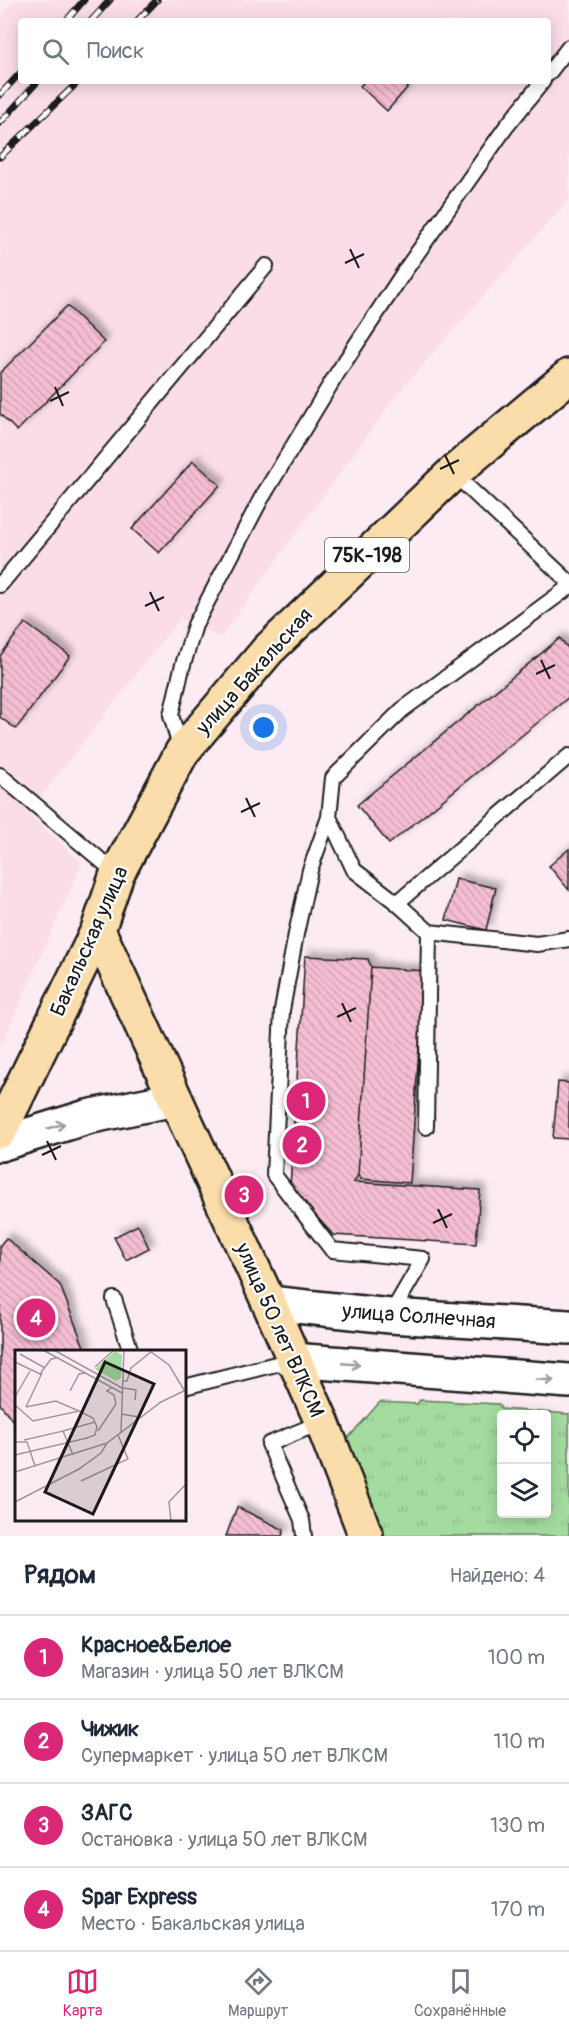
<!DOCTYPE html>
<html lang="ru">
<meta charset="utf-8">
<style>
:root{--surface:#fff;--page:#f6f6f7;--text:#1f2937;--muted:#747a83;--line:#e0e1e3;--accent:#db2777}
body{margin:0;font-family:Pangolin,sans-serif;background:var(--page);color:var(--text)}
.controls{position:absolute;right:18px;bottom:18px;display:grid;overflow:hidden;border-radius:6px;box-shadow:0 3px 15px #0003}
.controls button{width:54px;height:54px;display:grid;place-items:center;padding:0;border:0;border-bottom:2px solid var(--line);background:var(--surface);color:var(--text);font:30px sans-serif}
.you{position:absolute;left:264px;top:728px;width:21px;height:21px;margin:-15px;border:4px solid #fff;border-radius:50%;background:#1a73e8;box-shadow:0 0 0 9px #1a73e833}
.badge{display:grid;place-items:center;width:39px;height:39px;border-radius:50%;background:var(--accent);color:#fff;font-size:20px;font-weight:700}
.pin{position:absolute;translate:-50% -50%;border:3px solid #fff;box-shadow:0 2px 6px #0006}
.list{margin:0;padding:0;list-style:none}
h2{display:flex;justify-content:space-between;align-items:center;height:78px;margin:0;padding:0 24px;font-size:26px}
h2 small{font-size:20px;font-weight:400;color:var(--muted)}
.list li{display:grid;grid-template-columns:39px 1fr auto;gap:18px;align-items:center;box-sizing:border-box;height:84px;padding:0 24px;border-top:2px solid var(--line)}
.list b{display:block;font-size:22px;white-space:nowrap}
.list p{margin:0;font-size:20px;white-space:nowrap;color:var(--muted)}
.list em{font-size:20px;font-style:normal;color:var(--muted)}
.icon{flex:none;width:33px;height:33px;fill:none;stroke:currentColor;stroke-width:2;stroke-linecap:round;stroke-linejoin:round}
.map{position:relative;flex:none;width:569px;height:1536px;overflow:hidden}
.search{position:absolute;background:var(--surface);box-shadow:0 3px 15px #0003;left:18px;right:18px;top:18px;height:66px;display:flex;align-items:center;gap:15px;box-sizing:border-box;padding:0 21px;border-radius:6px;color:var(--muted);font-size:22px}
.sheet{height:414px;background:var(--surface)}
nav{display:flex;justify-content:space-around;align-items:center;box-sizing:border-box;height:84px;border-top:2px solid var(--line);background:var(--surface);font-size:16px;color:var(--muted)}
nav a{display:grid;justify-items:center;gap:3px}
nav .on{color:var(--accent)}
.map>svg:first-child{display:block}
</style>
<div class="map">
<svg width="569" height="1536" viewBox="0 0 569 1536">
<defs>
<pattern id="grass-tufts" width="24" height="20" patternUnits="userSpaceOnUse" patternTransform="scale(1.5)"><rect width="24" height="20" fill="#a4dca0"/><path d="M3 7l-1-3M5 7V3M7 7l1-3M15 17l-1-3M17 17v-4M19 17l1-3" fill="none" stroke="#8dbc89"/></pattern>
<pattern id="building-back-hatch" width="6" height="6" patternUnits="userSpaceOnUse" patternTransform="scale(1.5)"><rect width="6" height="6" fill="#f5bdd3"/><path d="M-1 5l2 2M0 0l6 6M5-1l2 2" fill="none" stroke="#d1a2b5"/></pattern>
<filter id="shadow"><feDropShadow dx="5.5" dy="-5.5" stdDeviation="3" flood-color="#0004"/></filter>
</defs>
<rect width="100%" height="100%" fill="#fcebf2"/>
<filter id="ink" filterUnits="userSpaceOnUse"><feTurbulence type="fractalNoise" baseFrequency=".0167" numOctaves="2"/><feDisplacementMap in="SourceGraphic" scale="12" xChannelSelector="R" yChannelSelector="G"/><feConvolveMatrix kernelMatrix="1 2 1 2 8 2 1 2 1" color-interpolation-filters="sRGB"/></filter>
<g filter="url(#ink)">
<path fill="#fadde9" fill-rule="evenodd" d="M 14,0 L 569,0 L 569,199 L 398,393 L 220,638 L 180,618 L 28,813 L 82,863 L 0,1048 L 0,19 ZM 21,21 L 548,21 L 548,81 L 21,81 Z"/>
<path fill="url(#grass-tufts)" stroke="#607c5e" stroke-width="1.5" fill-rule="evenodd" d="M 420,1400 L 499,1404 L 501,1409 L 569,1414 L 569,1536 L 379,1536 L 341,1446 L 380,1402 L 417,1404 ZM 502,1414 L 546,1414 L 546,1514 L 502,1514 Z"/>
<path fill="url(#building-back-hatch)" stroke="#1c1c1c" stroke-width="1.5" filter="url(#shadow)" d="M 365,81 L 413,81 L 387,111 L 360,86 Z
M 67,306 L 104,342 L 17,431 L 0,414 L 0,373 Z
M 193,461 L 220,485 L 159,553 L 132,529 Z
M 25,623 L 70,656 L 16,729 L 0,717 L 0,656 Z
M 560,638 L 569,649 L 569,697 L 389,844 L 357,805 Z
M 569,849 L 569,890 L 549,866 Z
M 456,879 L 496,888 L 486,930 L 446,920 Z
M 305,956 L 368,959 L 371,967 L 358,1175 L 354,1182 L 480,1190 L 476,1244 L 333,1235 L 290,1187 Z
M 371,967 L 424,971 L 410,1183 L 361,1179 L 358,1175 Z
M 558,1082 L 569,1083 L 569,1139 L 553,1138 Z
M 138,1225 L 149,1248 L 126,1260 L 114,1237 Z
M 6,1238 L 60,1285 L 86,1352 L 16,1352 L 16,1425 L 0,1404 L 0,1245 Z
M 237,1507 L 284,1530 L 282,1536 L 226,1536 Z"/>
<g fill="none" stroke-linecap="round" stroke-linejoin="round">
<defs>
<path id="lane" d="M 548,74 L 569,47
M 453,473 L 569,582
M 0,585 L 266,266
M 569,587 L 402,710 L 333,778 L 329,817 L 354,870 L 397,903 L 429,932 L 537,944 L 569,939
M 181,751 L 171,715 L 182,668 L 195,625 L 261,499 L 338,372 L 406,269 L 506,127 L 543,81
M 0,775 L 117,874
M 329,817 L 310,870 L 296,934 L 282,1010 L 274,1175 L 332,1250 L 423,1259 L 391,1314
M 397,903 L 569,756
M 426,1127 L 429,932
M 114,1299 L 131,1352
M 184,1387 L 292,1360
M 304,1536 L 302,1520 L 269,1444 L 322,1422"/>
<path id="secondary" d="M 0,1144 L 87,1117 L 175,1099
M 269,1303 L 390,1316 L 569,1327
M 292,1360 L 569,1381"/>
<path id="primary" d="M 98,930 L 269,1303 L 322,1422 L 366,1536
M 0,1131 L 98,930 L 117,874 L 182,752 L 268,650 L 453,473 L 569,376"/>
</defs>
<use href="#lane" stroke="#1c1c1c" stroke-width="18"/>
<use href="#secondary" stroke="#1c1c1c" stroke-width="38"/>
<use href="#primary" stroke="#1c1c1c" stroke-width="38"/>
<use href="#lane" stroke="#fff" stroke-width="14"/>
<use href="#secondary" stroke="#fff" stroke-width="33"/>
<use href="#primary" stroke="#fbddab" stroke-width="33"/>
<defs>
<path id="rail" d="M 66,21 L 84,0
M 91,21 L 110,0
M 137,21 L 157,0
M 0,95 L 21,72
M 0,123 L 38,81
M 0,157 L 79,81"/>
</defs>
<use href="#rail" stroke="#1c1c1c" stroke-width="7"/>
<use href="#rail" stroke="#fff" stroke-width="4.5" stroke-dasharray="14" stroke-linecap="butt"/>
</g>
<defs><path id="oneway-shaft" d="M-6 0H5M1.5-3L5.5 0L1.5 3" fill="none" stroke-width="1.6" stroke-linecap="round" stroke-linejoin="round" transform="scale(1.5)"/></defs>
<g stroke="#999">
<use href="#oneway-shaft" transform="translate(56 1126) rotate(-17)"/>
<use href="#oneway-shaft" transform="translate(351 1364) rotate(5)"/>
<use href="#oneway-shaft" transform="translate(545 1380) rotate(4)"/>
</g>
</g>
<path fill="none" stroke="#1c1c1c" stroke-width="2" d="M 350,249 L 359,268M 345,263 L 364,254M 55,387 L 63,406M 50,401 L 69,392M 445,455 L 454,474M 440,469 L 459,460M 150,592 L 159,611M 145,606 L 164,597M 541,660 L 550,679M 536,674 L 555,665M 246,798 L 255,817M 241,812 L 260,803M 342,1003 L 351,1022M 337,1017 L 356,1008M 47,1141 L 56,1160M 42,1155 L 61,1146M 438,1209 L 447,1228M 433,1223 L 452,1214"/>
<g text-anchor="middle" stroke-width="4.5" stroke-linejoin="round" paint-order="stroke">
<rect fill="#fff" stroke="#606060" stroke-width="1.5" x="325" y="538" width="84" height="34" rx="4.5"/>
<g font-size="20" font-weight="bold" fill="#1c1c1c">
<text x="367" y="562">75К-198</text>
</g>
<g font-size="21" fill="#1c1c1c" stroke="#fff">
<text transform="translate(254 671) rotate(-48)" y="7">улица Бакальская</text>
<text transform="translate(89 941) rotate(-66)" y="7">Бакальская улица</text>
<text transform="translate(419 1316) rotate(4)" y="7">улица Солнечная</text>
<text transform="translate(280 1330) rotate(66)" y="7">улица 50 лет ВЛКСМ</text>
</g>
</g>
<g transform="translate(15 1350)">
<rect width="171" height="171" fill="#fcebf2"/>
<path d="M 100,1 L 107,5 L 106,28 L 101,31 L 80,19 Z" fill="#a4dca0"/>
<path fill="none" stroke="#a2989c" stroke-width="1.5" d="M 28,0 L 107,43M 39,0 L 107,38M 5,4 L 30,18M 0,12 L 25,24 L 36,9 L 42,8M 80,17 L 99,0M 108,31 L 112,31 L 116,18 L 136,2 L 154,15 L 169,40M 108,38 L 121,40 L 120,50M 55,41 L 64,24 L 70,23M 0,47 L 15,21M 0,55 L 18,71 L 64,61 L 78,68 L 82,77 L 80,85 L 72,88 L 0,105M 11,57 L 41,51 L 64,61M 11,57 L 27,23M 106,64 L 124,67M 48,81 L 80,72M 83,81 L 101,54 L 99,45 L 92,41 L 96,38M 106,82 L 109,0M 9,90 L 48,81 L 58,105M 0,92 L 12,92 L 20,116M 0,122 L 92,93 L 146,52 L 171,40M 66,131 L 113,109 L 103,85M 0,152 L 64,119 L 86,103 L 92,93M 156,171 L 154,152 L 171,134"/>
<path fill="#1c1c1c" fill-opacity="0.15" stroke="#1c1c1c" stroke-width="3" d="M 90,12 L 139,34 L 78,164 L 30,142 Z"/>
<rect width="171" height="171" fill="none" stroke="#1c1c1c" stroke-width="3"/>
</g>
</svg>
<div class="controls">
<button><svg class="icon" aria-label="locate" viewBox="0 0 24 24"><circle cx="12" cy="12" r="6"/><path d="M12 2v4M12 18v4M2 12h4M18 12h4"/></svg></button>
<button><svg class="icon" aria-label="layers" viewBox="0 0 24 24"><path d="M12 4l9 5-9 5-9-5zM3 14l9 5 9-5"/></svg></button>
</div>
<div class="you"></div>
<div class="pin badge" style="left:306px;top:1101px">1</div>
<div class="pin badge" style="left:302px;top:1145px">2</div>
<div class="pin badge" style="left:244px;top:1195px">3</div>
<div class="pin badge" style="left:36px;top:1318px">4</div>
<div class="search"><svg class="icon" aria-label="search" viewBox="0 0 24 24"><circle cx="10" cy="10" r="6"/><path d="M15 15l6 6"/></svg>Поиск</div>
</div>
<section class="sheet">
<h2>Рядом<small>Найдено: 4</small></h2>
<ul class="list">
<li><span class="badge">1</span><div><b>Красное&amp;Белое</b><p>Магазин · улица 50 лет ВЛКСМ</p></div><em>100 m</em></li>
<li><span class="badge">2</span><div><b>Чижик</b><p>Супермаркет · улица 50 лет ВЛКСМ</p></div><em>110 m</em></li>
<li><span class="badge">3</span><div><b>ЗАГС</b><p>Остановка · улица 50 лет ВЛКСМ</p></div><em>130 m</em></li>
<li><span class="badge">4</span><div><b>Spar Express</b><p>Место · Бакальская улица</p></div><em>170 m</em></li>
</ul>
</section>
<nav>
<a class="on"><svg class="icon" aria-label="map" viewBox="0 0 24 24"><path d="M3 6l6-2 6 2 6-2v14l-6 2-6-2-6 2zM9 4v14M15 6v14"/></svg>Карта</a>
<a><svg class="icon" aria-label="directions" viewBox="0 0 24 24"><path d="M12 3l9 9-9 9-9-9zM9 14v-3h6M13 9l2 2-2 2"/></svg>Маршрут</a>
<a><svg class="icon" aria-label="saved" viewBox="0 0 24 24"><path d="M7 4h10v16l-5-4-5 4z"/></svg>Сохранённые</a>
</nav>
